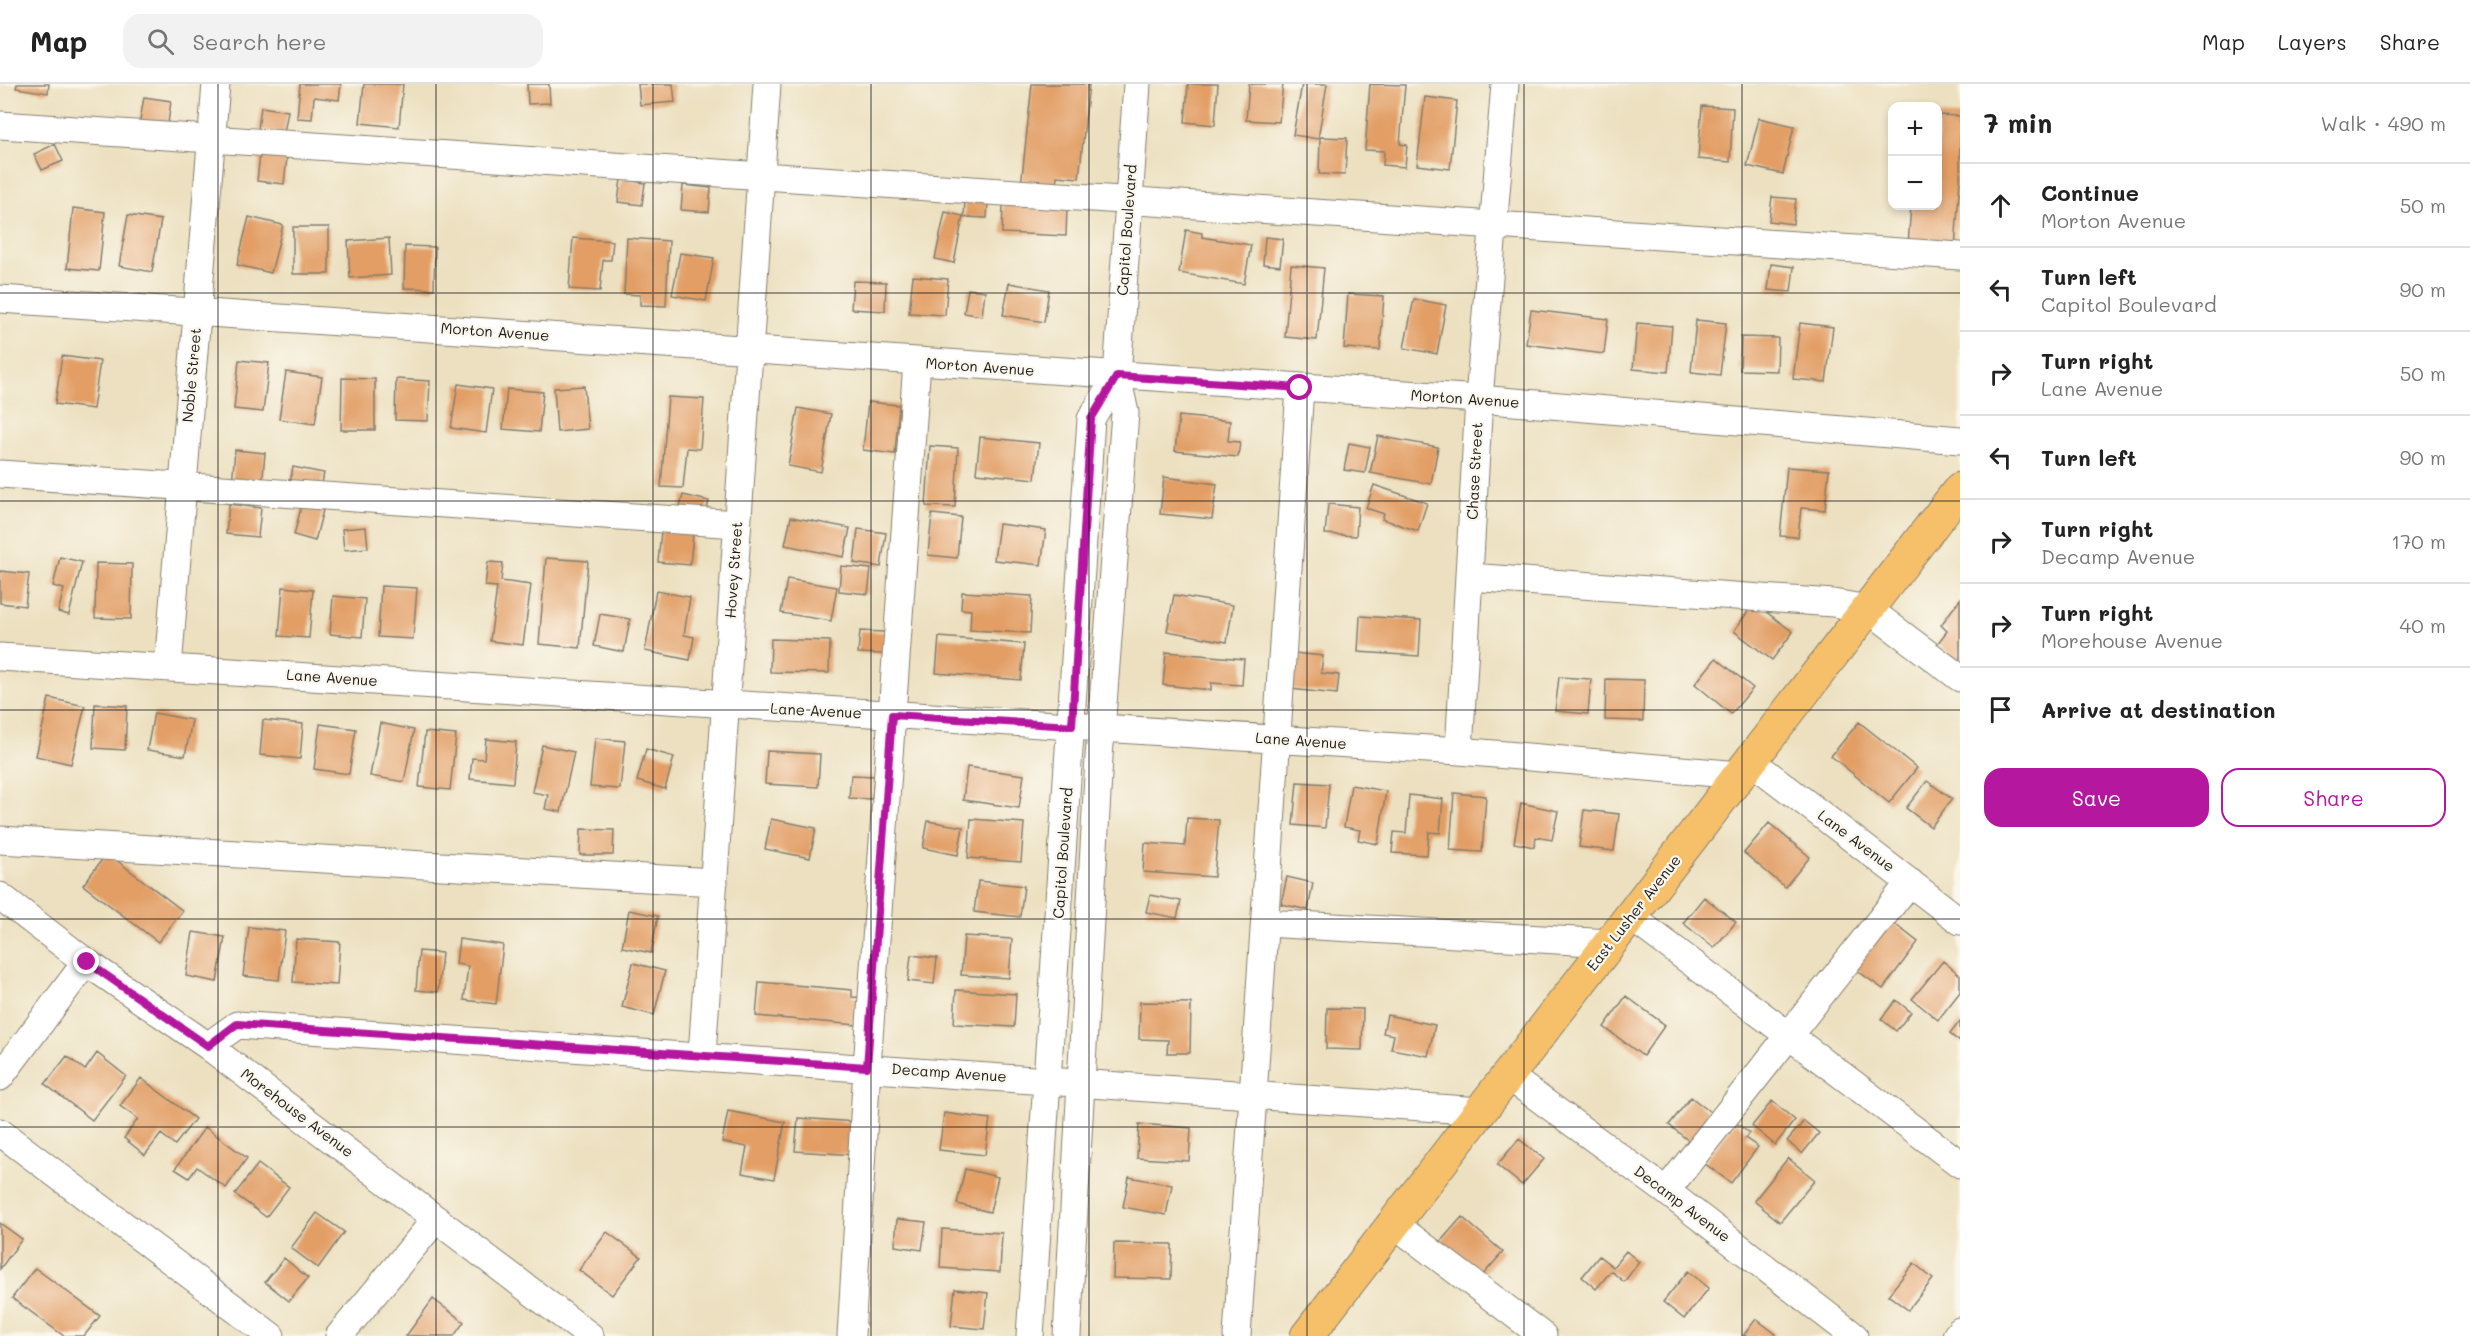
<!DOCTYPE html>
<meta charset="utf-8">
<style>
:root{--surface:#fff;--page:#f2f2f2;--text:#222;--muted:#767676;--line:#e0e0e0;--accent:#b5179e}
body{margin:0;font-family:Mali,sans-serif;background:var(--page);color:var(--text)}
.controls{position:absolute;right:18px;top:18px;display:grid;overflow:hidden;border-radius:12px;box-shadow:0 3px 9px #0003}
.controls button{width:54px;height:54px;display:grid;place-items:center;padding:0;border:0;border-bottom:2px solid var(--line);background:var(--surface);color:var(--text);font:30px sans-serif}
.stop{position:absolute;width:18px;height:18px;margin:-14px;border:4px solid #b5179e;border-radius:50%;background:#fff}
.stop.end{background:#b5179e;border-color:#fff;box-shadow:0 2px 6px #0008}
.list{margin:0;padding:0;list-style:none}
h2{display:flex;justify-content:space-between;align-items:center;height:78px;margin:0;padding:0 24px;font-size:26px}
h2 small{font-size:20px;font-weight:400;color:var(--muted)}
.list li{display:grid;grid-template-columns:39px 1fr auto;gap:18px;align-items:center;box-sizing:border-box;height:84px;padding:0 24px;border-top:2px solid var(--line)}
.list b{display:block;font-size:22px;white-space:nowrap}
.list p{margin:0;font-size:20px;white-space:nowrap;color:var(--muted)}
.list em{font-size:20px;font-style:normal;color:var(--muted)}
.actions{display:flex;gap:12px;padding:18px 24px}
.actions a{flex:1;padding:14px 0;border:2px solid var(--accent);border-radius:18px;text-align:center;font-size:21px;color:var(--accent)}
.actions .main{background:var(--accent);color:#fff}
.icon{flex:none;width:33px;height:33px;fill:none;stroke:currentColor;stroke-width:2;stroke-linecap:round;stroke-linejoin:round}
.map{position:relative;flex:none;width:1960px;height:1252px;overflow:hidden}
header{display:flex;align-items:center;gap:36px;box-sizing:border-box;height:84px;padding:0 30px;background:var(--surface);border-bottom:2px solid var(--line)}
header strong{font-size:28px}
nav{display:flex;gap:33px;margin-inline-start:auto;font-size:21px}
.search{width:420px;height:54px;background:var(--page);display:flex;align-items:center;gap:15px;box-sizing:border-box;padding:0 21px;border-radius:18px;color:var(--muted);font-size:22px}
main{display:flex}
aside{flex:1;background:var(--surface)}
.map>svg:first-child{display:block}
</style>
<header>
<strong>Map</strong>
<div class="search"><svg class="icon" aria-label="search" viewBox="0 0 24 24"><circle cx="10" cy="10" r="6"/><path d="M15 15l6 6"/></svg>Search here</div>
<nav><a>Map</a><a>Layers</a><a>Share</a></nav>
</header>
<main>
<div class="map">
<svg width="1960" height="1252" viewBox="0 0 1960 1252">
<rect width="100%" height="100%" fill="#fbf7ec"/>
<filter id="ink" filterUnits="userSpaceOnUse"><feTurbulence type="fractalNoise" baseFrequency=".0167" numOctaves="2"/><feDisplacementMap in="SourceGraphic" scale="12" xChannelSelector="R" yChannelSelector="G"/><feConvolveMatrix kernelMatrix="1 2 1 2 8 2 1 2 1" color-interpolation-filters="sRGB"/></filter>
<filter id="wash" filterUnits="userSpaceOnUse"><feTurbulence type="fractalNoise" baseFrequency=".008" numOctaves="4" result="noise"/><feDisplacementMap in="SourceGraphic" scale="24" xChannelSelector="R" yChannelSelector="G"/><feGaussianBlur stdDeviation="1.35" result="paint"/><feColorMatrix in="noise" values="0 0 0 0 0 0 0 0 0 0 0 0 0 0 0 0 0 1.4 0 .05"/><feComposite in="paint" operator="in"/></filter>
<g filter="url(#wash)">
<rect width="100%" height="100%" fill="#ece0c0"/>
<g id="blocks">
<path fill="#e29e65" d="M 17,0 L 49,0 L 48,9 L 16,4 Z
M 300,0 L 341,0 L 339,16 L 314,13 L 312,35 L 297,34 Z
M 364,0 L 403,0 L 399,43 L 360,39 Z
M 527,0 L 549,0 L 550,19 L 528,20 Z
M 638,0 L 673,0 L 675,18 L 640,21 Z
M 1032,0 L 1089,0 L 1079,94 L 1057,92 L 1056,105 L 1021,102 Z
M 1188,0 L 1218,0 L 1215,41 L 1185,38 Z
M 1249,0 L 1283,0 L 1279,38 L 1246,36 Z
M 1302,0 L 1327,0 L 1318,55 L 1293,51 Z
M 1370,0 L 1405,1 L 1400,60 L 1407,61 L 1405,83 L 1383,81 L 1384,67 L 1365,66 Z
M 144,13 L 171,17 L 167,47 L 139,42 Z
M 1425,13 L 1457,17 L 1450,85 L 1417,81 Z
M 1702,22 L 1733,24 L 1730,78 L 1698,75 Z
M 261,23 L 288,27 L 284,49 L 258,45 Z
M 1938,31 L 1960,32 L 1960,94 L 1955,164 L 1908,161 L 1911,122 L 1938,122 Z
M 1759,34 L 1794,42 L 1783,90 L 1747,82 Z
M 1320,53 L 1347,54 L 1345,91 L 1319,90 Z
M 55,60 L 63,77 L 42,86 L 34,70 Z
M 260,70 L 287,73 L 284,100 L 257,97 Z
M 621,95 L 645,99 L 642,121 L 618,118 Z
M 683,101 L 711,104 L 709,128 L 681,126 Z
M 1772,113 L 1796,115 L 1793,140 L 1769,137 Z
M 965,115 L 988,117 L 987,134 L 964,133 Z
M 1003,120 L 1067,123 L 1066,152 L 1002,149 Z
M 73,124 L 105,128 L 99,187 L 67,184 Z
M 945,128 L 963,132 L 954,179 L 935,175 Z
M 128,131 L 161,136 L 152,188 L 119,182 Z
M 249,133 L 283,141 L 271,189 L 237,181 Z
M 293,143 L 329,143 L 329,190 L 293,190 Z
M 1186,146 L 1202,149 L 1202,153 L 1251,161 L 1244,200 L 1179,189 Z
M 1265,153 L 1283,155 L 1280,182 L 1263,180 Z
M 389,154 L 391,191 L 350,194 L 348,157 Z
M 573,154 L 613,157 L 611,176 L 603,176 L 600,207 L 569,205 Z
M 627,154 L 669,157 L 666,222 L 640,221 L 640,211 L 624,210 Z
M 405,162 L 435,163 L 434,205 L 404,204 Z
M 680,169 L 714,174 L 706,217 L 672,211 Z
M 1771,180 L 1794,183 L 1791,208 L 1768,206 Z
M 1291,181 L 1324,184 L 1317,256 L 1285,253 Z
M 913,192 L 948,195 L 945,231 L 909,229 Z
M 853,197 L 886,198 L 885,227 L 851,225 Z
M 1009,199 L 1049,206 L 1044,238 L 1003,231 Z
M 968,205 L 985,207 L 982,232 L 964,229 Z
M 1348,210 L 1384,212 L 1380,266 L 1344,264 Z
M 1414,215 L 1446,221 L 1437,270 L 1404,264 Z
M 1531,226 L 1608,235 L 1604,270 L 1526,260 Z
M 1696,236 L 1726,239 L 1720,291 L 1691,288 Z
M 1637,239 L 1672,242 L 1668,288 L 1633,285 Z
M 1800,239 L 1833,243 L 1826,298 L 1793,295 Z
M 1741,253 L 1778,254 L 1777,287 L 1740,286 Z
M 62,272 L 100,277 L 93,325 L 55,320 Z
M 239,276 L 269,279 L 263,328 L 234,325 Z
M 286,288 L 322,293 L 315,340 L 279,335 Z
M 342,294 L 375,295 L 375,346 L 341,346 Z
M 396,295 L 430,297 L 428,337 L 395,336 Z
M 458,300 L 492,305 L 486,349 L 451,344 Z
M 584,302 L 588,345 L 557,348 L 554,304 Z
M 507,305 L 543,308 L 539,348 L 503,345 Z
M 668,313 L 704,315 L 700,365 L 687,364 L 683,404 L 661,403 Z
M 868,318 L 899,321 L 895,370 L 863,366 Z
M 798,324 L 831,330 L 821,388 L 788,382 Z
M 1179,332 L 1230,337 L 1228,357 L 1240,358 L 1238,373 L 1175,367 Z
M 1378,352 L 1438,363 L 1431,400 L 1370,389 Z
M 980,353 L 1039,359 L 1035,395 L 976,389 Z
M 1349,359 L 1370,363 L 1365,389 L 1344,386 Z
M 930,362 L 958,364 L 955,423 L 926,422 Z
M 235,366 L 265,369 L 262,403 L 232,400 Z
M 293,383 L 324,389 L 320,410 L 289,404 Z
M 1787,383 L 1829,386 L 1825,426 L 1801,424 L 1798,453 L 1780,452 Z
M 1164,393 L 1217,400 L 1212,435 L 1160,430 Z
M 1374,401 L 1427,419 L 1418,447 L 1382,435 L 1384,430 L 1366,424 Z
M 683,411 L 709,417 L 704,438 L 678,431 Z
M 229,420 L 261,424 L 258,453 L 226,450 Z
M 302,420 L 323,426 L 315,457 L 294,451 Z
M 1328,420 L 1358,423 L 1356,452 L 1325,450 Z
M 932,430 L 961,433 L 957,474 L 928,471 Z
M 791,433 L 850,444 L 844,473 L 785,461 Z
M 999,440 L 1046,446 L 1041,481 L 994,476 Z
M 366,443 L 368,464 L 344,466 L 342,445 Z
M 858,445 L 886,449 L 881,483 L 854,479 Z
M 661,447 L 693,450 L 690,481 L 658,478 Z
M 60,473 L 82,478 L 69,531 L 58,528 L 64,505 L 53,502 Z
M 546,474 L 588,477 L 580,564 L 539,560 Z
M 488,478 L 503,479 L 501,497 L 531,501 L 523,561 L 490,557 L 497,503 L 485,502 Z
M 96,479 L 132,480 L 131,535 L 95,534 Z
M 841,482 L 871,485 L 868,510 L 839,507 Z
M 0,487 L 29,490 L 25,522 L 0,519 Z
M 787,495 L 837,503 L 831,537 L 781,529 Z
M 381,502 L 417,504 L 413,555 L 378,553 Z
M 283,503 L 313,506 L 309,554 L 279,552 Z
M 656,507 L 690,513 L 684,551 L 694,553 L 690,576 L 645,567 Z
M 962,508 L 1032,512 L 1030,549 L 970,546 L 971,526 L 961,525 Z
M 1174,511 L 1233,521 L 1227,558 L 1167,547 Z
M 333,512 L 365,515 L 362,553 L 330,550 Z
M 1960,515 L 1960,577 L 1937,560 L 1947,547 L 1941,541 Z
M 1754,519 L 1793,548 L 1772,576 L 1734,547 Z
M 600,530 L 630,535 L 624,568 L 594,562 Z
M 1360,532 L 1421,536 L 1419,572 L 1358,568 Z
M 860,547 L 885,548 L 883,570 L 858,569 Z
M 939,553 L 1024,560 L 1021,596 L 936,589 Z
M 771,555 L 830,557 L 829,589 L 770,588 Z
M 1166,568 L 1244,575 L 1242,601 L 1211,599 L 1211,606 L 1163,601 Z
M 1294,569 L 1323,572 L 1321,589 L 1339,591 L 1337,610 L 1290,605 Z
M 1716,574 L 1753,604 L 1731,630 L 1695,600 Z
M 1559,593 L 1591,595 L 1588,630 L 1555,627 Z
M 1606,595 L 1644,596 L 1643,637 L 1605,636 Z
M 49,614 L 85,622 L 71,680 L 36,672 Z
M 95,620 L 127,622 L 125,666 L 93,664 Z
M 154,629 L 192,636 L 185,672 L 147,666 Z
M 263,636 L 303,640 L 300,675 L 260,671 Z
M 1859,638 L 1917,684 L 1889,719 L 1831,672 Z
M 380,639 L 414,646 L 404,698 L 370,692 Z
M 320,640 L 356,645 L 349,690 L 314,685 Z
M 425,648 L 456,651 L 450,706 L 419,703 Z
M 595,654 L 625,657 L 620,705 L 590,703 Z
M 486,655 L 516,658 L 513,699 L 470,695 L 472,674 L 484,675 Z
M 542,661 L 574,668 L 561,728 L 545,725 L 548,711 L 532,708 Z
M 646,665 L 674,673 L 665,705 L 637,697 Z
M 767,667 L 820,670 L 818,703 L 765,700 Z
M 967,683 L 1024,691 L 1019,724 L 963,716 Z
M 851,691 L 874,692 L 872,715 L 849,714 Z
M 1927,697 L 1952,715 L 1931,743 L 1906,724 Z
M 1297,698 L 1329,700 L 1325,744 L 1293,741 Z
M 1351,701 L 1386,707 L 1378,760 L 1358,756 L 1360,746 L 1344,743 Z
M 1454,709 L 1486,712 L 1482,768 L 1450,766 Z
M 1409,711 L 1443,715 L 1440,749 L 1429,748 L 1427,771 L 1392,769 L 1394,748 L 1406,749 Z
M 1521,719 L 1558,727 L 1552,756 L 1536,753 L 1534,763 L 1514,759 Z
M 1584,726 L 1619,730 L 1614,767 L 1579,763 Z
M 1187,734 L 1219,736 L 1214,793 L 1143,788 L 1145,759 L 1185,762 Z
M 771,735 L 816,744 L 810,774 L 765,765 Z
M 971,735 L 1024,739 L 1021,778 L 968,774 Z
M 928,737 L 963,743 L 958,771 L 923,764 Z
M 1769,739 L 1810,773 L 1785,803 L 1744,769 Z
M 581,745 L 614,746 L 613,771 L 580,771 Z
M 107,769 L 183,827 L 158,858 L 83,801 Z
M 1287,793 L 1313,799 L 1308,826 L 1281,820 Z
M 978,797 L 1024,802 L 1020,833 L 974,828 Z
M 1150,811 L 1181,817 L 1177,834 L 1146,828 Z
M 1704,813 L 1736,838 L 1714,864 L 1683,839 Z
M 629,826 L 658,832 L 651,869 L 622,863 Z
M 1891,837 L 1918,858 L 1883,905 L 1855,885 Z
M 249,843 L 285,847 L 279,896 L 243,892 Z
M 193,848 L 225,853 L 217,898 L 186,892 Z
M 964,852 L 1012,855 L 1009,894 L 961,891 Z
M 296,855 L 340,858 L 337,901 L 293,898 Z
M 459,855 L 503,861 L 496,920 L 464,916 L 468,882 L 456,880 Z
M 419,867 L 442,869 L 438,908 L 416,906 Z
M 911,871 L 937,874 L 934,900 L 908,897 Z
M 1943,877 L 1960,891 L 1960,908 L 1938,936 L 1912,915 Z
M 633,879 L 665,887 L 654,931 L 622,923 Z
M 759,898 L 852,906 L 852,913 L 871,914 L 868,942 L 756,932 Z
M 956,906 L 1016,910 L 1014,943 L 954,940 Z
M 1626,912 L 1665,941 L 1643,972 L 1604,943 Z
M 1896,916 L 1911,928 L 1896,947 L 1881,935 Z
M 1140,918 L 1191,919 L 1190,969 L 1167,969 L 1168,956 L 1139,955 Z
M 1327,924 L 1363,925 L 1362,966 L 1326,965 Z
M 1387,931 L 1435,941 L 1428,972 L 1391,965 L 1394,951 L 1383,949 Z
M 1960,937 L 1960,958 L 1950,950 Z
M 97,969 L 126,992 L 92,1036 L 45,1000 L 67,972 L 85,986 Z
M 141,994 L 195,1035 L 175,1061 L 161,1050 L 145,1071 L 124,1054 L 138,1035 L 120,1022 Z
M 1691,1013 L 1718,1034 L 1695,1062 L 1669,1041 Z
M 1772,1017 L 1795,1036 L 1775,1061 L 1752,1042 Z
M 728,1027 L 785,1038 L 774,1095 L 742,1089 L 747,1063 L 722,1058 Z
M 944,1029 L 990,1035 L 985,1071 L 939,1066 Z
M 798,1034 L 857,1038 L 855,1071 L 795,1067 Z
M 1804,1037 L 1819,1049 L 1802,1070 L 1787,1057 Z
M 1735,1038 L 1749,1049 L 1745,1054 L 1758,1063 L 1731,1099 L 1704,1079 Z
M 1139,1040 L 1191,1044 L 1189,1077 L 1137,1074 Z
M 205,1043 L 247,1074 L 226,1104 L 197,1083 L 189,1094 L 175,1085 Z
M 1519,1055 L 1544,1075 L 1522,1101 L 1497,1081 Z
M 1788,1074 L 1815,1096 L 1780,1138 L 1754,1117 Z
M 258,1080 L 289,1103 L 266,1133 L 235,1110 Z
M 965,1085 L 998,1093 L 990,1128 L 957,1120 Z
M 1129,1093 L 1172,1101 L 1166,1131 L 1123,1123 Z
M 317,1129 L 344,1148 L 318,1184 L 291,1164 Z
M 1462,1133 L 1503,1168 L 1481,1193 L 1440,1158 Z
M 897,1135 L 926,1138 L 922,1166 L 895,1162 Z
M 0,1139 L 22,1155 L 0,1185 Z
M 942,1145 L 1002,1149 L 1000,1188 L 940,1184 Z
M 607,1148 L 641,1173 L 612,1211 L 579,1186 Z
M 1114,1159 L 1172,1160 L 1171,1195 L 1113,1194 Z
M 1626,1167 L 1639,1178 L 1624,1198 L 1611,1187 L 1596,1205 L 1582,1193 L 1599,1172 L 1613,1183 Z
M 284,1174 L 308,1194 L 289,1217 L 265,1198 Z
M 1914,1179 L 1933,1195 L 1908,1226 L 1888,1211 Z
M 35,1184 L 100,1232 L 84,1252 L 64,1252 L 12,1214 Z
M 1688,1187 L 1709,1204 L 1684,1235 L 1663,1218 Z
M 955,1205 L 988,1209 L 984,1245 L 951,1242 Z
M 433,1215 L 464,1238 L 454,1252 L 406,1252 Z
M 1756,1235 L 1776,1250 L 1774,1252 L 1743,1252 Z"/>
</g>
</g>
<g filter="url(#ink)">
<use href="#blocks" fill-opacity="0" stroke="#847e6e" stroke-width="1.5"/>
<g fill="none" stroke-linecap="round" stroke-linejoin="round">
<defs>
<path id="minor" d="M 0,41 L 1960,172
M 0,215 L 1479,315 L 1960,356
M 0,390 L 737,440
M 1469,493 L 1833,519 L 1868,525 L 1960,594
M 0,573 L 1459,667 L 1740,691
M 168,583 L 216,0
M 1459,667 L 1479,315 L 1505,0
M 1751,677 L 1960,837
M 0,756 L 714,798
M 0,812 L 86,878 L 208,962 L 590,1252
M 1631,833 L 1960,1080
M 1265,839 L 1610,859
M 208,962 L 237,941 L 1481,1027
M 702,972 L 767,0
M 1507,991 L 1666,1107 L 1854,1252
M 0,993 L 86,878
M 0,1048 L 271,1252
M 1666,1107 L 1910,798
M 1394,1140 L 1543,1252
M 339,1252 L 436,1135
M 851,1252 L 867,983 L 917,278
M 1030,1252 L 1091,335 L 1117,292
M 1067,1252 L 1099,673 L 1125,329 L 1117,292 L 1137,0
M 1237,1252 L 1300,304
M 1956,1252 L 1960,1247"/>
<path id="major" d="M 1307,1252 L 1960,405"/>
</defs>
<use href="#minor" stroke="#847e6e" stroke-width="29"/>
<use href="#major" stroke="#847e6e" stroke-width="35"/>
<use href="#minor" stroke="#fff" stroke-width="27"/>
<use href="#major" stroke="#f6c06b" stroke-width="33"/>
</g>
</g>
<g fill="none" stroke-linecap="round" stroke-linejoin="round" filter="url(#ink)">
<path stroke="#b5179e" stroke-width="8" d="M 87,878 L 208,962 L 237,940 L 867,983 L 892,631 L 1072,642 L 1091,335 L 1117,292 L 1300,304"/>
</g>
<path fill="none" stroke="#1c1c1c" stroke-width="1.5" stroke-opacity="0.55" d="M 218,0 L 218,1252M 436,0 L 436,1252M 653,0 L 653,1252M 871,0 L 871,1252M 1089,0 L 1089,1252M 1307,0 L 1307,1252M 1524,0 L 1524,1252M 1742,0 L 1742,1252M 0,209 L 1960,209M 0,417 L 1960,417M 0,626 L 1960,626M 0,835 L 1960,835M 0,1043 L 1960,1043"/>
<g text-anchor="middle" stroke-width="4.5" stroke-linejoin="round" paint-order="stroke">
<g font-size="15" fill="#1c1c1c" stroke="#fbf7ec">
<text transform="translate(1127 146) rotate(-86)" y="5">Capitol Boulevard</text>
<text transform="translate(495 248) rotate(4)" y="5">Morton Avenue</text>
<text transform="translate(980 283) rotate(4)" y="5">Morton Avenue</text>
<text transform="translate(192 291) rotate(-85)" y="5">Noble Street</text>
<text transform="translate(1465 315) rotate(4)" y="5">Morton Avenue</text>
<text transform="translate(1475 387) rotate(-87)" y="5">Chase Street</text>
<text transform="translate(734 486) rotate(-86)" y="5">Hovey Street</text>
<text transform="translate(332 594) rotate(4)" y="5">Lane Avenue</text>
<text transform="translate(816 627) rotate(3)" y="5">Lane Avenue</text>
<text transform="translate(1301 657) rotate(4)" y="5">Lane Avenue</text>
<text transform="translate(1856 757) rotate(37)" y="5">Lane Avenue</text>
<text transform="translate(1063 769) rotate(-86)" y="5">Capitol Boulevard</text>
<text transform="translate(1634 829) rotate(-52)" y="5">East Lusher Avenue</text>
<text transform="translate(949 989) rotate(4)" y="5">Decamp Avenue</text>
<text transform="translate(297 1029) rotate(37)" y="5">Morehouse Avenue</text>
<text transform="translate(1682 1120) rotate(37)" y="5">Decamp Avenue</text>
</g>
</g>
</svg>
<div class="controls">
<button>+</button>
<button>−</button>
</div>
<div class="stop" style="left:1300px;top:304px"></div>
<div class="stop end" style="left:87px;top:878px"></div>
</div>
<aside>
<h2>7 min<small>Walk · 490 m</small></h2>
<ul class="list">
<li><svg class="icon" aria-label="ahead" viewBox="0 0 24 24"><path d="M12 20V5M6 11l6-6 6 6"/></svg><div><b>Continue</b><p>Morton Avenue</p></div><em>50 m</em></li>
<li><svg class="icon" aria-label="left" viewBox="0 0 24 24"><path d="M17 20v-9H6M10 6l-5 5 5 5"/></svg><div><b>Turn left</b><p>Capitol Boulevard</p></div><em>90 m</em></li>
<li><svg class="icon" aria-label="right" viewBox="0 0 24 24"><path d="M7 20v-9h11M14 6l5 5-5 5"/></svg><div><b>Turn right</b><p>Lane Avenue</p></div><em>50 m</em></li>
<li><svg class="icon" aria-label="left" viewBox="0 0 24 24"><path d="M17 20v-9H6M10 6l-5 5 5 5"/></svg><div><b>Turn left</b></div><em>90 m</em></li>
<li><svg class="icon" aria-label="right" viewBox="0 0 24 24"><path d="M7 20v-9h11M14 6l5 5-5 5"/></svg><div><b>Turn right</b><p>Decamp Avenue</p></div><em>170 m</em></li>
<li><svg class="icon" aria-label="right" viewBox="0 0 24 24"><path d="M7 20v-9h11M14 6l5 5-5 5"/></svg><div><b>Turn right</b><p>Morehouse Avenue</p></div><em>40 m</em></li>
<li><svg class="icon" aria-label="arrive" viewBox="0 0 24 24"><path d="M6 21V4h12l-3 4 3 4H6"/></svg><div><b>Arrive at destination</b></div></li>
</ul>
<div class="actions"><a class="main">Save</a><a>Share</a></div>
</aside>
</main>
